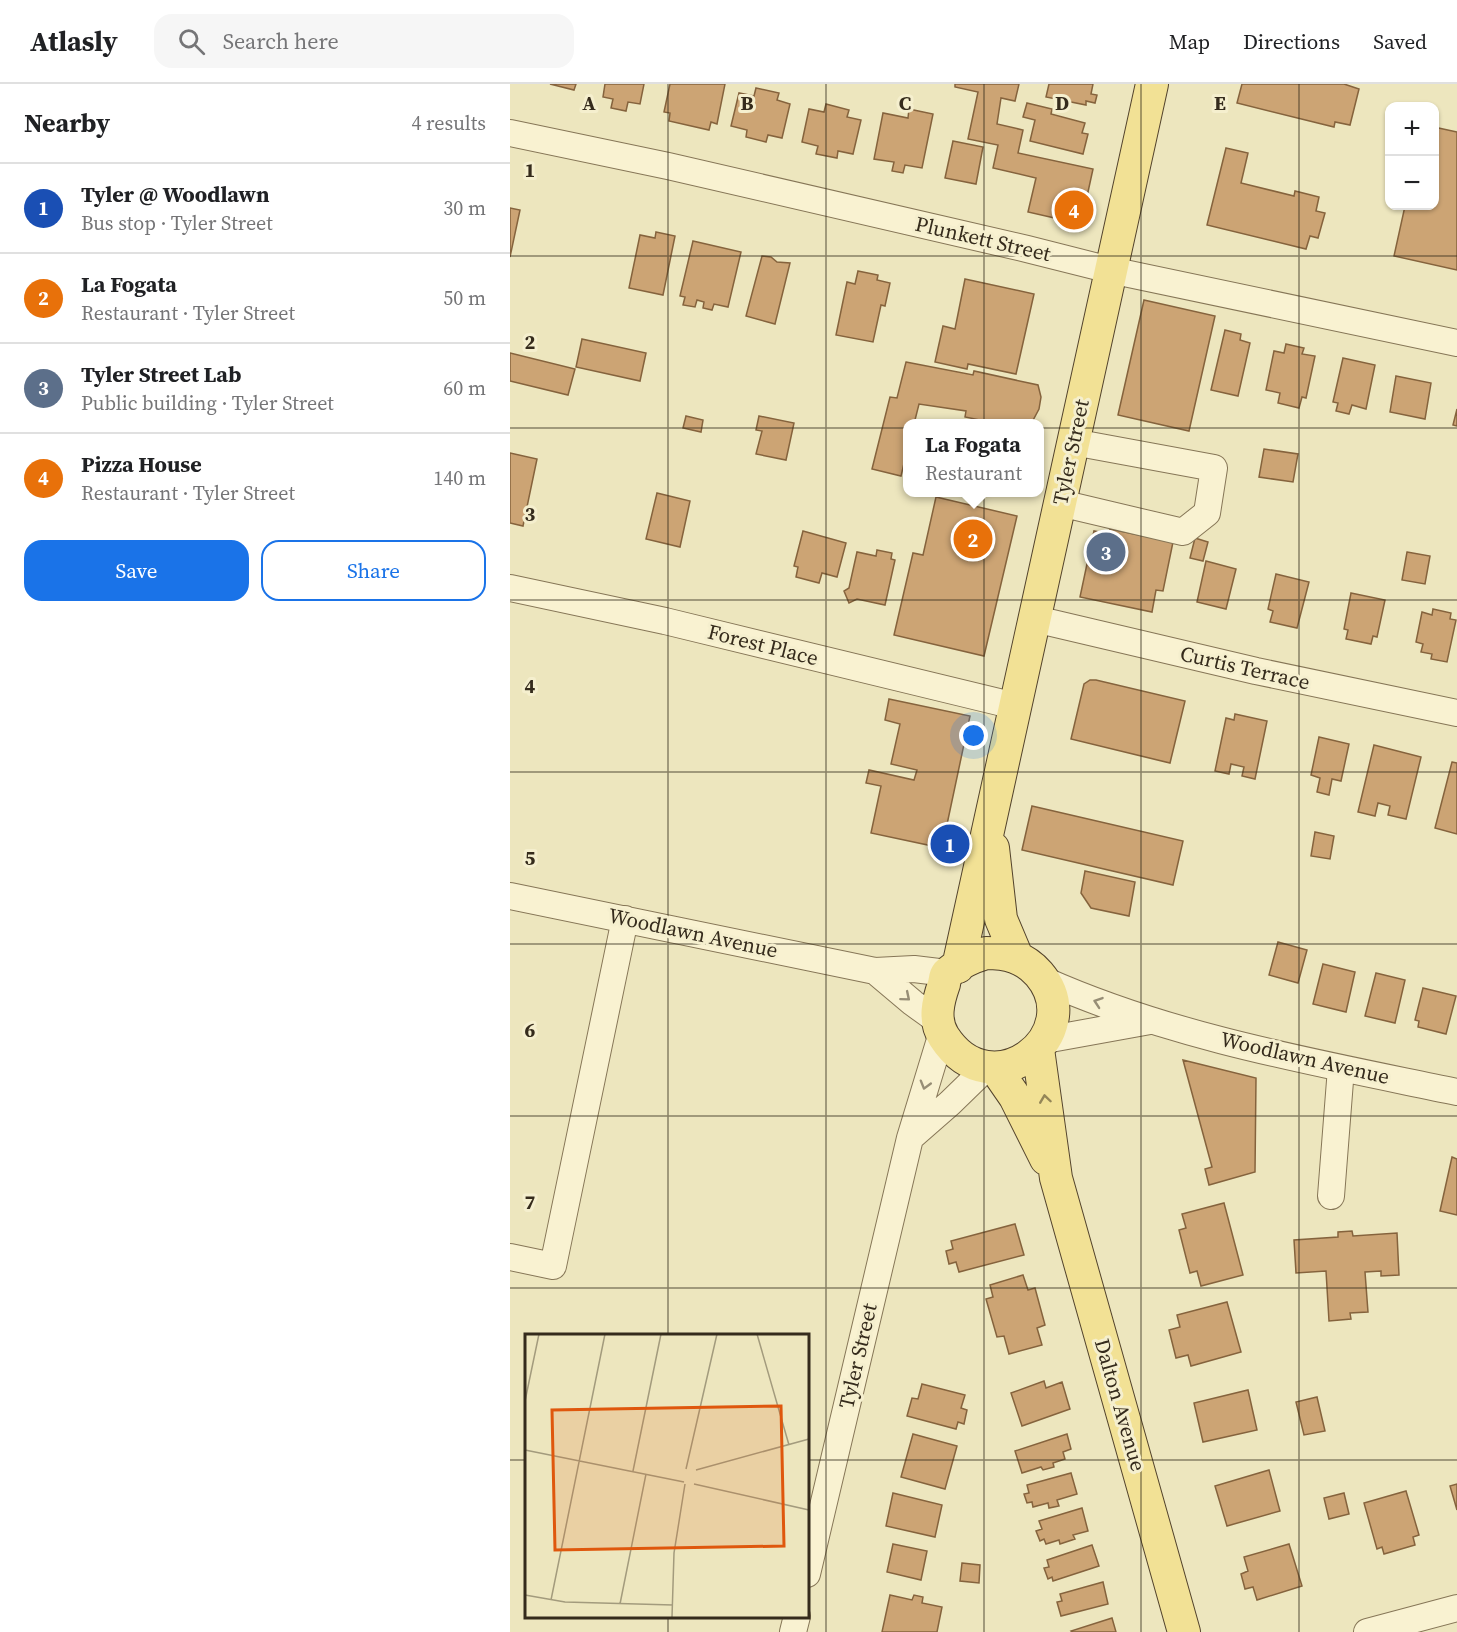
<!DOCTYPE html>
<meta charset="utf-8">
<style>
:root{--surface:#fff;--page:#f6f6f6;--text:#202124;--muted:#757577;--line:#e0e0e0;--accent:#1a73e8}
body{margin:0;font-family:"Source Serif 4",serif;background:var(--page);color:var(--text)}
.controls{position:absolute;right:18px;top:18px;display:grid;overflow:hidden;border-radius:12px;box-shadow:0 2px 4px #0004}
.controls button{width:54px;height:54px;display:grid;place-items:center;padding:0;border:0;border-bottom:2px solid var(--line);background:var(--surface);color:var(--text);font:30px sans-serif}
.you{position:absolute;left:464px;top:652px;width:21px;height:21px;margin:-15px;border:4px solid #fff;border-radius:50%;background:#1a73e8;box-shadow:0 0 0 9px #1a73e833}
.badge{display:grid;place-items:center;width:39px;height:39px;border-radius:50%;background:var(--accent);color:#fff;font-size:20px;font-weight:700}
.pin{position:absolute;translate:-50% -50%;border:3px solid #fff;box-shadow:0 2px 6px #0006}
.popup{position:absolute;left:393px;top:335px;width:141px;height:78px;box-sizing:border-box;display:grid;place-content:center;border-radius:12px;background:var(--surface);filter:drop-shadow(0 2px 4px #0005);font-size:20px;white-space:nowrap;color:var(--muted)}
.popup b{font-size:22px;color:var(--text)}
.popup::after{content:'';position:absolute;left:50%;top:100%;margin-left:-12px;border:12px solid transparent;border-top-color:var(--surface)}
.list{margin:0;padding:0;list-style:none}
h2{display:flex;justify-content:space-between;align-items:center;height:78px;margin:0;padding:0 24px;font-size:26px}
h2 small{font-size:20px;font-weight:400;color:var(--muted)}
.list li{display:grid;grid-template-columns:39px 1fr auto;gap:18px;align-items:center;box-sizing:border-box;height:90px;padding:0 24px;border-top:2px solid var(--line)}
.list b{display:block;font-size:22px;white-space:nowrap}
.list p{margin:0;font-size:20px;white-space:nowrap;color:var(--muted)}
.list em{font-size:20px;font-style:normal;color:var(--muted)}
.actions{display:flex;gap:12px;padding:18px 24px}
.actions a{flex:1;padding:14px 0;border:2px solid var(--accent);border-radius:18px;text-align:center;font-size:21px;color:var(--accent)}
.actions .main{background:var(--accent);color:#fff}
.icon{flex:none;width:33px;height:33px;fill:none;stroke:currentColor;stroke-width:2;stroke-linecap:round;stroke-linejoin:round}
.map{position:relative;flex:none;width:947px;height:1548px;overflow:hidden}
header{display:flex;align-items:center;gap:36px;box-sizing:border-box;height:84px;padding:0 30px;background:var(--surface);border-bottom:2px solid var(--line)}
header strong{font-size:28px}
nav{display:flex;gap:33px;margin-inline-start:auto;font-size:21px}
.search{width:420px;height:54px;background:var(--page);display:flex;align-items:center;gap:15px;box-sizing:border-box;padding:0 21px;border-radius:18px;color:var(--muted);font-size:22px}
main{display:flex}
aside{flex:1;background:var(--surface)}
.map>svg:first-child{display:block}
</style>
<header>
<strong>Atlasly</strong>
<div class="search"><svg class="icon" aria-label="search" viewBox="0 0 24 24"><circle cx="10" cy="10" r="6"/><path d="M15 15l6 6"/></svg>Search here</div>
<nav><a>Map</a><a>Directions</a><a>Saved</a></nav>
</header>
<main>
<aside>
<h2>Nearby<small>4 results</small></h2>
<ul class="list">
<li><span class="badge" style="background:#1a4fb4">1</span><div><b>Tyler @ Woodlawn</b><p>Bus stop · Tyler Street</p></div><em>30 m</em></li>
<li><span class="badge" style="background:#e8710a">2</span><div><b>La Fogata</b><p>Restaurant · Tyler Street</p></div><em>50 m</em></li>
<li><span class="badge" style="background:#5c6f8a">3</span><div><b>Tyler Street Lab</b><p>Public building · Tyler Street</p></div><em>60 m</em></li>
<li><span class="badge" style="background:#e8710a">4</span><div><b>Pizza House</b><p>Restaurant · Tyler Street</p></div><em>140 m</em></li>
</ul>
<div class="actions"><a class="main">Save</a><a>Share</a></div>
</aside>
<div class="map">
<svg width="947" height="1548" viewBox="0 0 947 1548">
<rect width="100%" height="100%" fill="#ede6be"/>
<path fill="#cca474" stroke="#85633d" stroke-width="1.5" d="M 40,0 L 66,0 L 64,6 Z
M 95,0 L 134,0 L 130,20 L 118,18 L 116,27 L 101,24 L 103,15 L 93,13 Z
M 160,0 L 215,0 L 207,40 L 201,38 L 199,46 L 159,37 L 160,29 L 154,28 Z
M 445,0 L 509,0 L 505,17 L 491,14 L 487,40 L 513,46 L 508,69 L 583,85 L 571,140 L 518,128 L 526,94 L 483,84 L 488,61 L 458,55 L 468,8 L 445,3 Z
M 539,0 L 583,0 L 581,10 L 587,11 L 585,19 L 576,17 L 576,21 L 536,13 Z
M 732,0 L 834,0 L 849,5 L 840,41 L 825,38 L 824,43 L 727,19 Z
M 246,4 L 269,9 L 267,16 L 280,20 L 272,54 L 258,51 L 256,58 L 236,53 L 237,46 L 221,42 L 229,9 L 244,12 Z
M 517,19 L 542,25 L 541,30 L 575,39 L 572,49 L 578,50 L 573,70 L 520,57 L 525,36 L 513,33 Z
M 316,20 L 339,26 L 337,33 L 351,36 L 343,70 L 328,67 L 327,74 L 306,70 L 308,62 L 292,58 L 299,25 L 314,28 Z
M 399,25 L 423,30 L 412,84 L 395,81 L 393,89 L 382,87 L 384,78 L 364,75 L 373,29 L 398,34 Z
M 924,43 L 947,48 L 947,186 L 884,172 L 895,122 L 924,122 Z
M 443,57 L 473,63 L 466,100 L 435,94 Z
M 716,64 L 738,69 L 731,99 L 784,112 L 785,107 L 809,113 L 806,127 L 815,129 L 808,154 L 800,152 L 796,165 L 697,141 Z
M 0,124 L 10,126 L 0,173 Z
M 146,148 L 165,152 L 153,211 L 119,204 L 130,151 L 145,154 Z
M 183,157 L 231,168 L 218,223 L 204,220 L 202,226 L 193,224 L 194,218 L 187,216 L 185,223 L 173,221 L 175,213 L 170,212 Z
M 252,172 L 261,173 L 267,178 L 280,179 L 265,240 L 236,232 Z
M 348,187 L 368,191 L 367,196 L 380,199 L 375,222 L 371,221 L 363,258 L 326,251 L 337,198 L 345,200 Z
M 455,195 L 524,210 L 506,290 L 458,280 L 457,285 L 425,278 L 433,242 L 445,245 Z
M 634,216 L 705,232 L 679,347 L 608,331 Z
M 715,246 L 731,250 L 730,256 L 740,259 L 728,312 L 701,306 Z
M 72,255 L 136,269 L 130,297 L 66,283 Z
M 776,260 L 794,264 L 792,270 L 805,272 L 796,314 L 792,313 L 789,324 L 768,319 L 770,309 L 756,306 L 764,267 L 774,269 Z
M 0,269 L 65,285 L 58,311 L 0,297 Z
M 833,274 L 865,281 L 856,325 L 842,321 L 839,330 L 826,327 L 828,319 L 823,318 Z
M 396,278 L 463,291 L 464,287 L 528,301 L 531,313 L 529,325 L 521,340 L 489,340 L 455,333 L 456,327 L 409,320 L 404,340 L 397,340 L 397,367 L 391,392 L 362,385 L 380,313 L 387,314 Z
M 886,292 L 921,299 L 915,335 L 880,328 Z
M 947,325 L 947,342 L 943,341 Z
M 176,332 L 193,336 L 191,348 L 173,344 Z
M 249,332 L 284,339 L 276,376 L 246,370 L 252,347 L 246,346 Z
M 754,365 L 788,370 L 783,398 L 749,393 Z
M 0,369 L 27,375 L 13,442 L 0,439 Z
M 147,409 L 180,417 L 170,463 L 136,455 Z
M 426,413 L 507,432 L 474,572 L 384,551 L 403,469 L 413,471 Z
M 600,445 L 663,458 L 653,507 L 646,506 L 642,528 L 570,513 L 584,447 L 599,450 Z
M 293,447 L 336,459 L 327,493 L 312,489 L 309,499 L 286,493 L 288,483 L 284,482 Z
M 685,454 L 698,458 L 693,477 L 680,474 Z
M 367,466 L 382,469 L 381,475 L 385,476 L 375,521 L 347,515 L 339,519 L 334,507 L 339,504 L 347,468 L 366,472 Z
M 897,468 L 920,472 L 915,500 L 892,496 Z
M 696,477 L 726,485 L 716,525 L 687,518 Z
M 766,490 L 799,498 L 787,544 L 760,538 L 763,527 L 758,525 Z
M 841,509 L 875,516 L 867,553 L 863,552 L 861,560 L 836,555 L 838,546 L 834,545 Z
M 923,525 L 941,529 L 940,535 L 946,536 L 937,578 L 921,575 L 922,570 L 911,568 L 913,560 L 906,558 L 912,528 L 922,531 Z
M 580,596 L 586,596 L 675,617 L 660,679 L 561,655 L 574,600 Z
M 379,615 L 460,632 L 432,764 L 361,749 L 371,702 L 356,699 L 359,686 L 404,696 L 407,686 L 381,680 L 390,640 L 375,636 Z
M 725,630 L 757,637 L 745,695 L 732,692 L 734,683 L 721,680 L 719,690 L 705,687 L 716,634 L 724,636 Z
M 809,653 L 839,660 L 831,697 L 822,695 L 819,711 L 807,708 L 810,694 L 801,691 Z
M 864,661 L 911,673 L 896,735 L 878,731 L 880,722 L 868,719 L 865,732 L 848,728 Z
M 942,678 L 947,679 L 947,750 L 925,744 Z
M 522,722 L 673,757 L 663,801 L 512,766 Z
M 805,748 L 824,752 L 820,775 L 801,772 Z
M 575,787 L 625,798 L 619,832 L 581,824 L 571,809 Z
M 768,858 L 797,866 L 788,899 L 759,891 Z
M 813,880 L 845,888 L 836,928 L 803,920 Z
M 866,889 L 895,896 L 885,939 L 855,932 Z
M 913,904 L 946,912 L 936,950 L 908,943 L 909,937 L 905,936 Z
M 673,976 L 746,994 L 745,1088 L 699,1101 L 695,1085 L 702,1083 Z
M 942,1073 L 947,1075 L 947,1131 L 930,1127 Z
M 714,1119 L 733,1191 L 691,1202 L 687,1187 L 680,1189 L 669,1146 L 676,1144 L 672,1130 Z
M 505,1140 L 514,1171 L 449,1188 L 446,1178 L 439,1180 L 436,1167 L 443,1165 L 441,1157 Z
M 842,1147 L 843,1152 L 887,1149 L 889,1191 L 871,1192 L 871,1187 L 855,1188 L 858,1228 L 840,1229 L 841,1235 L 819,1237 L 816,1187 L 786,1189 L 784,1156 L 828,1153 L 828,1148 Z
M 513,1191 L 518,1206 L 525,1204 L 535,1241 L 527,1244 L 532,1261 L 499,1270 L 494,1252 L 487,1253 L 476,1215 L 483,1213 L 480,1201 Z
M 717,1218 L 731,1268 L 681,1282 L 678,1271 L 666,1274 L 659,1246 L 670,1243 L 667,1231 Z
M 534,1297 L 536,1304 L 552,1298 L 560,1325 L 512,1342 L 501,1309 Z
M 412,1300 L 455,1311 L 451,1324 L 457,1326 L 454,1340 L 448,1338 L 446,1345 L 397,1332 L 402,1314 L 408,1315 Z
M 738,1306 L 747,1346 L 693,1358 L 684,1319 Z
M 807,1313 L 815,1347 L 794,1351 L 786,1318 Z
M 403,1350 L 447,1362 L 435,1405 L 391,1393 Z
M 557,1350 L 561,1365 L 553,1368 L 555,1375 L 543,1379 L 544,1383 L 533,1386 L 531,1383 L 512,1389 L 505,1367 Z
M 759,1386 L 770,1427 L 717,1442 L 705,1402 Z
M 561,1389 L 567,1410 L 547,1416 L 549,1422 L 539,1424 L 538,1419 L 523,1423 L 522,1418 L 517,1419 L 514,1410 L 519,1409 L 517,1401 Z
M 947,1400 L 947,1426 L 940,1402 Z
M 896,1407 L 909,1451 L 903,1453 L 905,1461 L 874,1470 L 872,1463 L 867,1465 L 854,1419 Z
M 383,1409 L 432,1421 L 425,1453 L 376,1442 Z
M 834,1409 L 839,1430 L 819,1435 L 814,1414 Z
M 572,1424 L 578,1447 L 563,1451 L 565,1455 L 550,1460 L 549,1456 L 536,1460 L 534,1455 L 530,1457 L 526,1447 L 532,1445 L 529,1437 Z
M 383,1460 L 417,1467 L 411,1496 L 377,1488 Z
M 779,1460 L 792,1502 L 747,1516 L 743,1503 L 735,1505 L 731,1490 L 738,1487 L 734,1473 Z
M 582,1461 L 589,1482 L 543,1497 L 542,1493 L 538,1495 L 534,1484 L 539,1483 L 537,1476 Z
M 452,1479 L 470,1481 L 469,1499 L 450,1497 Z
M 593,1498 L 598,1520 L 551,1532 L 547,1518 L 552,1517 L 550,1510 Z
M 380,1511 L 402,1516 L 404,1511 L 413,1513 L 412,1519 L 432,1523 L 427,1548 L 372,1548 Z
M 602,1534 L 606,1548 L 562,1548 L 561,1547 Z"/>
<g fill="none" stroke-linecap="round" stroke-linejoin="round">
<defs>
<path id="minor" d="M 0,49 L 158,82 L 517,165 L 600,186 L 947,259
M 550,419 L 673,448 L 697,429 L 704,384 L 563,358
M 0,504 L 155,537 L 505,622
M 525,535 L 746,587 L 947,629
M 0,812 L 365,887 L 404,885 L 437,889
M 365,887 L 403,919 L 428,937
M 534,896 C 664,954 808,979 947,1008
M 535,956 L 640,937
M 400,1054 L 440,1019 L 476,984
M 821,1112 L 831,984
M 0,1173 L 43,1182 L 115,835
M 297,1490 L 400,1054 L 432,949
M 283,1548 L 287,1532
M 857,1548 L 947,1524"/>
<path id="major" d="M 483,764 L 491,835 L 507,873
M 476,869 C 497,869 514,873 529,890 C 580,950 482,1027 434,953 C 423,936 428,917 434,900 C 435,895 435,890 439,888 C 449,879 463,873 476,869 Z
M 448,883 L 642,0
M 528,965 L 546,1094 L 674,1548
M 485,984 L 505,1013 L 536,1075"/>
</defs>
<use href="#minor" stroke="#867657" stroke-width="28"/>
<use href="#major" stroke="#53432c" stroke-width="34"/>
<use href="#minor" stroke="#f9f2d1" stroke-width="26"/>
<use href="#major" stroke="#f2e195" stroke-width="32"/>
</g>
<defs><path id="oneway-chevron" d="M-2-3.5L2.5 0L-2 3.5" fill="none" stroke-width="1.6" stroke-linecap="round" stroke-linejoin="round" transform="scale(1.5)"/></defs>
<g stroke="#978e76">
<use href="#oneway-chevron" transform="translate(396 913) rotate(40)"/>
<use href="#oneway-chevron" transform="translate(588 918) rotate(-161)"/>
<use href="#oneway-chevron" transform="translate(415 1001) rotate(106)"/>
</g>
<use stroke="#948658" href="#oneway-chevron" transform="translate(535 1015) rotate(-98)"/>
<path fill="none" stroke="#352b1c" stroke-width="1.5" stroke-opacity="0.55" d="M 158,0 L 158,1251M 316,0 L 316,1548M 474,0 L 474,1548M 631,0 L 631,1548M 789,0 L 789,1548M 0,172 L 947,172M 0,344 L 947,344M 0,516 L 947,516M 0,688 L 947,688M 0,860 L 947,860M 0,1032 L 947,1032M 0,1204 L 947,1204M 0,1376 L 16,1376M 297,1376 L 947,1376M 158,1532 L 158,1548"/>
<g text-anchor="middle" stroke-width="6" stroke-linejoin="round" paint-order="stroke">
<g font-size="21" fill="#352b1c" stroke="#f5efce">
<text transform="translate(473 155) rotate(13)" y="7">Plunkett Street</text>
<text transform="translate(561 368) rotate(-78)" y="7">Tyler Street</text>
<text transform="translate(253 561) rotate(14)" y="7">Forest Place</text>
<text transform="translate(735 584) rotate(13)" y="7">Curtis Terrace</text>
<text transform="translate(183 849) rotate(12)" y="7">Woodlawn Avenue</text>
<text transform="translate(795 974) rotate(13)" y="7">Woodlawn Avenue</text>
<text transform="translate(348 1272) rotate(-77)" y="7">Tyler Street</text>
<text transform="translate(610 1321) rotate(74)" y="7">Dalton Avenue</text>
</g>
</g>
<g transform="translate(15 1250)">
<rect width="284" height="284" fill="#ede6be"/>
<path fill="none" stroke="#a39b7d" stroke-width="1.5" d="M 232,0 L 264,111M 0,67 L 14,0M 0,116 L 159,148M 161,135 L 192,0M 171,136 L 284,105M 108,137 L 136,0M 169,150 L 284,176M 0,261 L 40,268 L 148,271M 26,266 L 80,0M 95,270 L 121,140M 147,283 L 149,219 L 160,150"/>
<path fill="#df570d" fill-opacity="0.15" stroke="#df570d" stroke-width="3" d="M 256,72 L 259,212 L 30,216 L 27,76 Z"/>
<rect width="284" height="284" fill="none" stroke="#352b1c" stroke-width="3"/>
</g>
<g font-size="20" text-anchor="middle" font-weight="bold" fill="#352b1c" stroke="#f5efce" stroke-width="6" stroke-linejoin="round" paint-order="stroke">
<text x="79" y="26">A</text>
<text x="237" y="26">B</text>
<text x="395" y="26">C</text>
<text x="552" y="26">D</text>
<text x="710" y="26">E</text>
<text x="20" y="93">1</text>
<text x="20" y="265">2</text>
<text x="20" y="437">3</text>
<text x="20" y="609">4</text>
<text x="20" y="781">5</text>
<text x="20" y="953">6</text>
<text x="20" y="1125">7</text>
</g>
</svg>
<div class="controls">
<button>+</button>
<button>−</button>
</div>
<div class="you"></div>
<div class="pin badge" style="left:440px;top:760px;background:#1a4fb4">1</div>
<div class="pin badge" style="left:463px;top:455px;background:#e8710a">2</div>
<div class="popup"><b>La Fogata</b>Restaurant</div>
<div class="pin badge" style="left:596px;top:468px;background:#5c6f8a">3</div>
<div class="pin badge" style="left:564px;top:126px;background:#e8710a">4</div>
</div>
</main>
